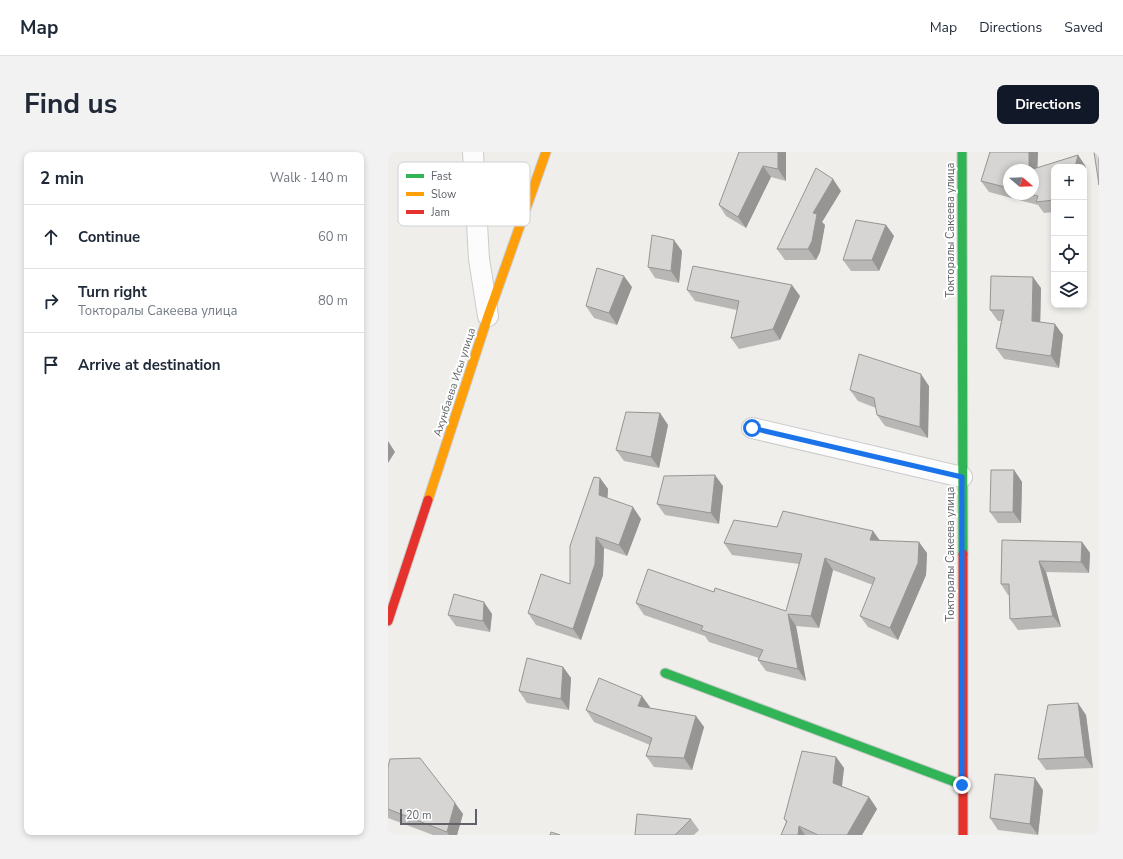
<!DOCTYPE html>
<meta charset="utf-8">
<style>
:root{--surface:#fff;--page:#f2f2f3;--text:#1f2937;--muted:#747a83;--line:#e0e1e3;--accent:#111827}
body{margin:0;font-family:"Nunito Sans",sans-serif;background:var(--page);color:var(--text)}
.controls{position:absolute;right:12px;top:12px;display:grid;overflow:hidden;border-radius:8px;box-shadow:0 2px 6px #0003}
.controls button{width:36px;height:36px;display:grid;place-items:center;padding:0;border:0;border-bottom:1px solid var(--line);background:var(--surface);color:var(--text);font:20px sans-serif}
.compass{position:absolute;left:615px;top:12px;width:36px;height:36px;border-radius:50%;background:var(--surface);box-shadow:0 2px 6px #0003;rotate:109deg}
.scale{position:absolute;left:12px;bottom:10px;width:77px;box-sizing:border-box;padding-left:4px;border:2px solid #5f6368;border-top:0;font-size:11px;line-height:14px;white-space:nowrap;color:#5f6368;-webkit-text-stroke:3px #fff;paint-order:stroke}
.stop{position:absolute;width:12px;height:12px;margin:-9px;border:3px solid #1a73e8;border-radius:50%;background:#fff}
.stop.end{background:#1a73e8;border-color:#fff;box-shadow:0 1px 4px #0008}
.list{margin:0;padding:0;list-style:none}
h2{display:flex;justify-content:space-between;align-items:center;height:52px;margin:0;padding:0 16px;font-size:17px}
h2 small{font-size:13px;font-weight:400;color:var(--muted)}
.list li{display:grid;grid-template-columns:26px 1fr auto;gap:12px;align-items:center;box-sizing:border-box;height:64px;padding:0 16px;border-top:1px solid var(--line)}
.list b{display:block;font-size:15px;white-space:nowrap}
.list p{margin:0;font-size:13px;white-space:nowrap;color:var(--muted)}
.list em{font-size:13px;font-style:normal;color:var(--muted)}
.icon{flex:none;width:22px;height:22px;fill:none;stroke:currentColor;stroke-width:2;stroke-linecap:round;stroke-linejoin:round}
.map{position:relative;flex:none;width:711px;height:683px;overflow:hidden;border-radius:8px}
header{display:flex;align-items:center;gap:24px;box-sizing:border-box;height:56px;padding:0 20px;background:var(--surface);border-bottom:1px solid var(--line)}
header strong{font-size:19px}
nav{display:flex;gap:22px;margin-inline-start:auto;font-size:14px}
.intro{display:flex;align-items:center;justify-content:space-between;box-sizing:border-box;height:96px;padding:0 24px}
h1{margin:0;font-size:28px}
.button{padding:10px 18px;border-radius:8px;background:var(--accent);color:#fff;font-size:14px;font-weight:700}
main{display:flex;gap:24px;padding:0 24px}
aside{flex:1;background:var(--surface);border-radius:8px;box-shadow:0 2px 6px #0003}
.map>svg:first-child{display:block}
</style>
<header>
<strong>Map</strong>
<nav><a>Map</a><a>Directions</a><a>Saved</a></nav>
</header>
<div class="intro"><h1>Find us</h1><a class="button">Directions</a></div>
<main>
<aside>
<h2>2 min<small>Walk · 140 m</small></h2>
<ul class="list">
<li><svg class="icon" aria-label="ahead" viewBox="0 0 24 24"><path d="M12 20V5M6 11l6-6 6 6"/></svg><div><b>Continue</b></div><em>60 m</em></li>
<li><svg class="icon" aria-label="right" viewBox="0 0 24 24"><path d="M7 20v-9h11M14 6l5 5-5 5"/></svg><div><b>Turn right</b><p>Токторалы Сакеева улица</p></div><em>80 m</em></li>
<li><svg class="icon" aria-label="arrive" viewBox="0 0 24 24"><path d="M6 21V4h12l-3 4 3 4H6"/></svg><div><b>Arrive at destination</b></div></li>
</ul>
</aside>
<div class="map">
<svg width="711" height="683" viewBox="0 0 711 683">
<rect width="100%" height="100%" fill="#efeeea"/>
<g fill="none" stroke-linecap="round" stroke-linejoin="round">
<defs>
<path id="street" d="M 85,0 L 91,107 L 100,164
M 364,276 L 574,325"/>
<path id="fast" d="M 574,0 L 575,402
M 277,521 L 575,633"/>
<path id="slow" d="M 40,348 L 100,164 L 158,0"/>
<path id="jam" d="M 575,402 L 575,683
M 0,469 L 40,348"/>
</defs>
<use href="#street" stroke="#cbcccc" stroke-width="22"/>
<use href="#fast" stroke="#cacacb" stroke-width="11"/>
<use href="#slow" stroke="#cacacb" stroke-width="11"/>
<use href="#jam" stroke="#cacacb" stroke-width="11"/>
<use href="#street" stroke="#fdfcfc" stroke-width="20"/>
<use href="#fast" stroke="#30b455" stroke-width="9"/>
<use href="#slow" stroke="#ff9f0a" stroke-width="9"/>
<use href="#jam" stroke="#e5322d" stroke-width="9"/>
</g>
<path fill="#b8b7b5" fill-rule="evenodd" d="M 351,0 L 398,0 L 398,29 L 383,25 L 358,76 L 338,64 L 331,53 Z
M 602,0 L 650,0 L 649,16 L 690,3 L 698,15 L 696,22 L 696,15 L 666,15 L 666,60 L 656,61 L 650,53 L 601,40 L 593,29 ZM 621,18 L 645,18 L 645,42 L 621,42 Z
M 453,39 L 434,70 L 437,73 L 432,100 L 428,108 L 397,108 L 389,97 Z
M 498,73 L 506,84 L 491,119 L 463,119 L 455,108 Z
M 294,99 L 291,131 L 267,126 L 260,115 Z
M 244,135 L 229,173 L 206,166 L 198,154 Z
M 653,136 L 652,170 L 675,183 L 671,216 L 616,207 L 608,196 L 613,169 L 610,169 L 602,158 Z
M 299,138 L 412,144 L 392,188 L 351,197 L 343,186 L 349,158 L 307,149 Z
M 541,234 L 540,286 L 497,274 L 489,263 L 488,256 L 470,249 L 462,238 Z
M 272,261 L 280,273 L 271,316 L 236,309 L 228,298 Z
M 626,318 L 634,330 L 633,371 L 610,371 L 602,360 Z
M 212,326 L 220,337 L 219,346 L 253,367 L 239,404 L 216,396 L 215,423 L 193,488 L 148,473 L 140,461 L 182,432 Z
M 335,334 L 331,372 L 277,363 L 269,352 Z
M 389,375 L 485,379 L 491,388 L 539,401 L 538,423 L 510,488 L 480,475 L 472,464 L 485,433 L 445,418 L 431,476 L 408,474 L 418,529 L 378,519 L 370,508 L 371,506 L 321,490 L 317,484 L 256,463 L 248,451 L 326,440 L 398,459 L 411,412 L 344,403 L 336,391 Z
M 614,388 L 694,390 L 702,401 L 701,421 L 658,420 L 673,475 L 630,478 L 622,467 L 621,443 L 620,443 L 613,432 Z
M 104,462 L 102,480 L 68,474 L 60,463 Z
M 175,515 L 183,526 L 181,558 L 139,551 L 131,539 Z
M 262,555 L 262,556 L 308,564 L 316,575 L 304,618 L 266,615 L 258,604 L 262,593 L 206,570 L 198,558 Z
M 698,563 L 705,616 L 658,618 L 650,607 Z
M 448,605 L 456,616 L 454,634 L 481,645 L 489,657 L 474,683 L 393,683 L 398,670 L 396,667 Z
M 0,615 L 67,651 L 75,662 L 69,683 L 45,683 L 0,666 Z
M 655,638 L 650,683 L 610,678 L 602,666 Z
M 303,667 L 311,678 L 306,683 L 247,683 Z"/>
<path fill="#969594" d="M 390,0 L 398,0 L 398,29 L 390,17 Z
M 641,0 L 650,0 L 649,30 L 641,18 Z
M 690,3 L 698,15 L 696,22 L 696,15 L 687,15 Z
M 375,14 L 383,25 L 358,76 L 350,65 Z
M 445,27 L 453,39 L 434,70 L 437,73 L 432,100 L 428,108 L 420,97 L 425,61 Z
M 498,73 L 506,84 L 491,119 L 484,108 Z
M 286,88 L 294,99 L 291,131 L 283,119 Z
M 236,124 L 244,135 L 229,173 L 221,161 Z
M 645,125 L 653,136 L 652,181 L 644,169 Z
M 404,133 L 412,144 L 392,188 L 385,177 Z
M 667,172 L 675,183 L 671,216 L 663,204 Z
M 533,222 L 541,234 L 540,286 L 532,275 Z
M 272,261 L 280,273 L 271,316 L 263,305 Z
M 0,289 L 7,300 L 0,311 Z
M 626,318 L 634,330 L 633,371 L 625,360 Z
M 327,323 L 335,334 L 331,372 L 323,361 Z
M 212,326 L 220,337 L 219,355 L 211,343 Z
M 245,355 L 253,367 L 239,404 L 231,393 Z
M 485,379 L 493,390 L 482,388 Z
M 208,385 L 216,396 L 215,423 L 193,488 L 185,477 Z
M 531,390 L 539,401 L 538,423 L 510,488 L 502,476 Z
M 694,390 L 702,401 L 701,421 L 693,410 Z
M 437,406 L 445,418 L 431,476 L 423,464 Z
M 651,409 L 658,420 L 673,475 L 665,464 Z
M 96,450 L 104,462 L 102,480 L 95,469 Z
M 400,462 L 408,474 L 418,529 L 410,517 Z
M 175,515 L 183,526 L 181,558 L 173,547 Z
M 254,544 L 262,555 L 258,565 L 250,554 Z
M 690,551 L 698,563 L 705,616 L 697,605 Z
M 308,564 L 316,575 L 304,618 L 296,606 Z
M 448,605 L 456,616 L 453,642 L 445,631 Z
M 647,626 L 655,638 L 650,683 L 642,672 Z
M 481,645 L 489,657 L 474,683 L 459,683 Z
M 67,651 L 75,662 L 69,683 L 61,683 L 59,680 Z
M 411,674 L 417,683 L 410,683 Z"/>
<path fill="#d6d5d3" stroke="#969594" d="M 351,0 L 390,0 L 390,17 L 375,14 L 350,65 L 331,53 Z
M 602,0 L 641,0 L 641,18 L 621,18 L 621,36 L 593,29 Z
M 706,0 L 711,0 L 711,33 Z
M 690,3 L 687,15 L 666,15 L 666,48 L 648,50 L 650,44 L 642,42 L 645,42 L 645,18 L 642,18 Z
M 428,16 L 445,27 L 425,61 L 429,62 L 424,89 L 420,97 L 389,97 Z
M 468,68 L 498,73 L 484,108 L 455,108 Z
M 264,83 L 286,88 L 283,119 L 260,115 Z
M 305,114 L 404,133 L 385,177 L 343,186 L 351,149 L 299,138 Z
M 209,116 L 236,124 L 221,161 L 198,154 Z
M 603,124 L 645,125 L 644,169 L 667,172 L 663,204 L 608,196 L 616,158 L 602,158 Z
M 471,202 L 533,222 L 532,275 L 489,263 L 486,246 L 462,238 Z
M 238,260 L 272,261 L 263,305 L 228,298 Z
M 603,318 L 626,318 L 625,360 L 602,360 Z
M 327,323 L 323,361 L 269,352 L 276,324 Z
M 206,325 L 212,326 L 211,343 L 245,355 L 231,393 L 208,385 L 207,412 L 185,477 L 140,461 L 153,422 L 182,432 L 182,394 Z
M 395,359 L 485,379 L 482,388 L 531,390 L 530,411 L 502,476 L 472,464 L 487,426 L 437,406 L 423,464 L 400,462 L 410,517 L 370,508 L 375,498 L 313,478 L 315,474 L 248,451 L 260,417 L 326,440 L 327,436 L 398,459 L 414,402 L 336,391 L 346,368 L 389,375 Z
M 614,388 L 694,390 L 693,410 L 651,409 L 665,464 L 622,467 L 621,432 L 613,432 Z
M 66,442 L 96,450 L 95,469 L 60,463 Z
M 139,506 L 175,515 L 173,547 L 131,539 Z
M 211,526 L 254,544 L 250,554 L 308,564 L 296,606 L 258,604 L 264,586 L 198,558 Z
M 690,551 L 697,605 L 650,607 L 660,553 Z
M 414,599 L 448,605 L 445,631 L 481,645 L 459,683 L 430,683 L 411,674 L 410,683 L 393,683 L 399,669 L 396,667 Z
M 32,606 L 67,651 L 59,680 L 0,657 L 0,615 L 2,607 Z
M 607,622 L 647,626 L 642,672 L 602,666 Z
M 249,662 L 303,667 L 287,683 L 247,683 Z
M 163,680 L 172,683 L 162,683 Z"/>
<g fill="none" stroke-linecap="round" stroke-linejoin="round">
<path stroke="#1a73e8" stroke-width="5" d="M 364,276 L 574,325 L 574,633"/>
</g>
<g text-anchor="middle" stroke-width="4" stroke-linejoin="round" paint-order="stroke">
<g font-size="11" fill="#5f6368" stroke="#fff">
<text transform="translate(562 78) rotate(-90)" y="4">Токторалы Сакеева улица</text>
<text transform="translate(66 230) rotate(-72)" y="4">Ахунбаева Исы улица</text>
<text transform="translate(562 402) rotate(-90)" y="4">Токторалы Сакеева улица</text>
</g>
</g>
<rect x="10" y="10" width="132" height="64" rx="6" fill="#fff" stroke="#cfd0d2" stroke-width="1"/>
<rect x="18" y="22" width="18" height="4" fill="#30b455"/>
<rect x="18" y="40" width="18" height="4" fill="#ff9f0a"/>
<rect x="18" y="58" width="18" height="4" fill="#e5322d"/>
<g font-size="11" fill="#5f6368">
<text x="43" y="28">Fast</text>
<text x="43" y="46">Slow</text>
<text x="43" y="64">Jam</text>
</g>
</svg>
<div class="controls">
<button>+</button>
<button>−</button>
<button><svg class="icon" aria-label="locate" viewBox="0 0 24 24"><circle cx="12" cy="12" r="6"/><path d="M12 2v4M12 18v4M2 12h4M18 12h4"/></svg></button>
<button><svg class="icon" aria-label="layers" viewBox="0 0 24 24"><path d="M12 4l9 5-9 5-9-5zM3 14l9 5 9-5"/></svg></button>
</div>
<svg class="compass" viewBox="-18 -18 36 36"><path d="M0-13l5 13h-10z" fill="#e53935"/><path d="M0 13l5-13h-10z" fill="#747a83"/></svg>
<div class="scale">20 m</div>
<div class="stop" style="left:364px;top:276px"></div>
<div class="stop end" style="left:574px;top:633px"></div>
</div>
</main>
